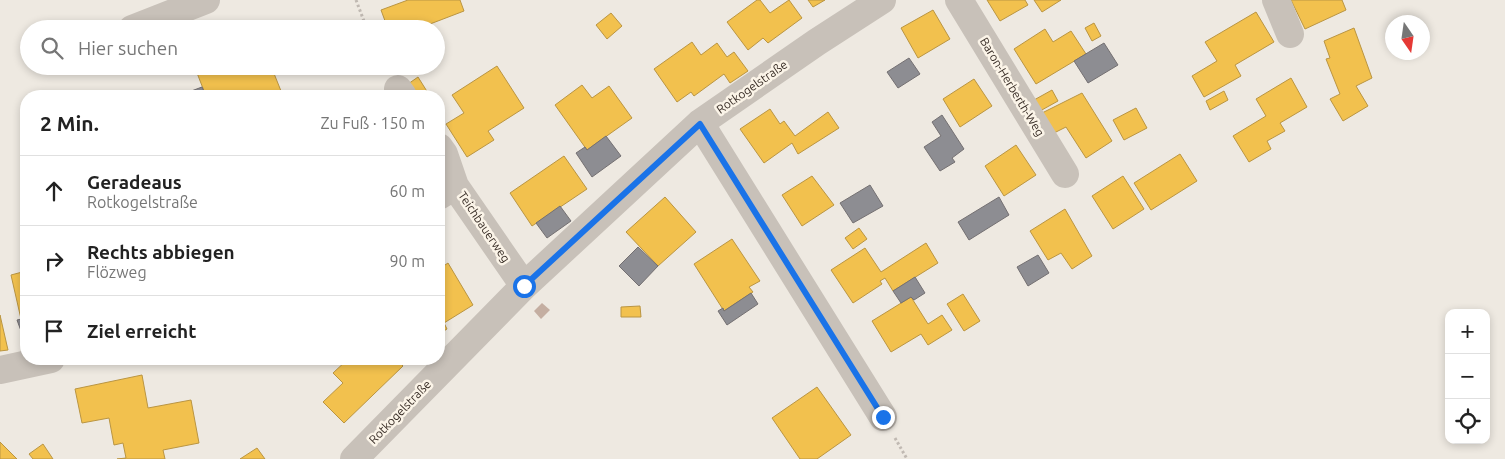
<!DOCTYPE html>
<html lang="de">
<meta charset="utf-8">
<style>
:root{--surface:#fff;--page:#f6f6f6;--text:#222;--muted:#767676;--line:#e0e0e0}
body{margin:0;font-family:Ubuntu,sans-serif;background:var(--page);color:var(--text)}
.controls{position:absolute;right:15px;bottom:15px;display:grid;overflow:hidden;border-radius:10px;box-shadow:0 2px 8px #0003}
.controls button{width:45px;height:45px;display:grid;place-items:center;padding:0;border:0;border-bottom:1px solid var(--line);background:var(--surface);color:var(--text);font:25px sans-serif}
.compass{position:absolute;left:1385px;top:15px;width:45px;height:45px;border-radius:50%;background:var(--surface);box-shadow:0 2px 8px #0003;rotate:167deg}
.stop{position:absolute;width:15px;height:15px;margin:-11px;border:4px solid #1a73e8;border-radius:50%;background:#fff}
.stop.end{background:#1a73e8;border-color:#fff;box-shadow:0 1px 5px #0008}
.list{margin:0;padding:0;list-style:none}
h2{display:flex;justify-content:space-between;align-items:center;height:65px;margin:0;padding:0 20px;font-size:21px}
h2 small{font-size:16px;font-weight:400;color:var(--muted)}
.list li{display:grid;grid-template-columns:32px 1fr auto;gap:15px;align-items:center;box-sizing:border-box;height:70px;padding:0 20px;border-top:1px solid var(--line)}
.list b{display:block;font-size:19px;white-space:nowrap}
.list p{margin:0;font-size:16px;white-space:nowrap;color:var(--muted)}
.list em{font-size:16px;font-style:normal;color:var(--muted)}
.icon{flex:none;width:28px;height:28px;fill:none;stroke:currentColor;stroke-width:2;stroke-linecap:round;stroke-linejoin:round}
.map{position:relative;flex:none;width:1505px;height:459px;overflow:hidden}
.search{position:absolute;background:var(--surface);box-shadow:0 2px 8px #0003;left:20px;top:20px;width:425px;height:55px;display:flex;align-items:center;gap:12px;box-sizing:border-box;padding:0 18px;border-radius:28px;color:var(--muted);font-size:19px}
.panel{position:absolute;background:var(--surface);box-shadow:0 2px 8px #0003;left:20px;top:90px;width:425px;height:275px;border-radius:20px}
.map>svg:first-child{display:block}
</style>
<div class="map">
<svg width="1505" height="459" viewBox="0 0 1505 459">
<rect width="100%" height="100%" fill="#eee9e1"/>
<path fill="#f2c14e" stroke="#ba9542" d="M 408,0 L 460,0 L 464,11 L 417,29 L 388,29 L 381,10 Z
M 757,0 L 760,0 L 770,13 L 789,0 L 802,18 L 768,43 L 763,38 L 748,50 L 727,22 Z
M 808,0 L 825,0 L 813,7 Z
M 987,0 L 1025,0 L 1028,5 L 1000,21 Z
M 1034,0 L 1061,0 L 1042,12 Z
M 1291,0 L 1342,0 L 1346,10 L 1305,29 Z
M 933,10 L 950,39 L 918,58 L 901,28 Z
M 1256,12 L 1274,42 L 1235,65 L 1241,76 L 1204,97 L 1192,76 L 1217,61 L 1205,42 Z
M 611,13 L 622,26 L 607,39 L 596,25 Z
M 1094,23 L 1101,36 L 1092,41 L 1085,28 Z
M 1354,28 L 1372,78 L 1356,86 L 1368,106 L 1343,121 L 1330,99 L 1340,94 L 1326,59 L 1330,58 L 1324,41 Z
M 1045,29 L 1053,42 L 1071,31 L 1086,54 L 1036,84 L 1014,49 Z
M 692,42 L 701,55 L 717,43 L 727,57 L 734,52 L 748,71 L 730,83 L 724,74 L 694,96 L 691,92 L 677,102 L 654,69 Z
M 211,66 L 271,66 L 281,91 L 267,96 L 206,96 L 197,73 Z
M 497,66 L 524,108 L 488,131 L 494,140 L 467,157 L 446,124 L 464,113 L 452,95 Z
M 418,77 L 428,93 L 422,96 L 416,96 L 408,84 Z
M 1291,78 L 1307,107 L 1280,123 L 1285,131 L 1267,141 L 1271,149 L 1249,162 L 1233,136 L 1266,116 L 1256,99 Z
M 974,79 L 992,106 L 960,127 L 943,99 Z
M 582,85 L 592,98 L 609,86 L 632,118 L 587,150 L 555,105 Z
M 1052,90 L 1058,101 L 1040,111 L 1034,100 Z
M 1224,91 L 1228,100 L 1210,110 L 1206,101 Z
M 1082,93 L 1112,141 L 1086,158 L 1066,127 L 1050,135 L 1040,114 Z
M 1136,108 L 1147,128 L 1124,140 L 1113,120 Z
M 770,109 L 780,124 L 784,121 L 795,136 L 828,112 L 839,128 L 798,154 L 792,143 L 764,163 L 740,129 Z
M 1016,145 L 1036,175 L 1004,196 L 985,166 Z
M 1180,154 L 1197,181 L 1151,210 L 1134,183 Z
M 564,156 L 587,189 L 532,226 L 510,193 Z
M 812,176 L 834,205 L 802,226 L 782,195 Z
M 1123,176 L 1144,209 L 1113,229 L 1092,196 Z
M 665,197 L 696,232 L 658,266 L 626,232 Z
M 1065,209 L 1092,256 L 1072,269 L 1061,253 L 1048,260 L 1030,231 Z
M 859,228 L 867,239 L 853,249 L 845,238 Z
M 732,239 L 760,281 L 749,287 L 753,292 L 724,311 L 694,264 Z
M 926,243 L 938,263 L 893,291 L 885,278 L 880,281 L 882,284 L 853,303 L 831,270 L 865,248 L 881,272 Z
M 448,263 L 473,305 L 444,323 L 447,329 L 439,334 L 439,269 Z
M 26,271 L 26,318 L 21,319 L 11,275 Z
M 963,294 L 980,321 L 964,331 L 947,304 Z
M 911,297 L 928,324 L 942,315 L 952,330 L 928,345 L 921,334 L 891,352 L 872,321 Z
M 640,306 L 641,317 L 621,317 L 621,307 Z
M 0,315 L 8,350 L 0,351 Z
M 348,359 L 396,359 L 403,366 L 344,423 L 323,402 L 343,383 L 333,373 Z
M 142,375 L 148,408 L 191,400 L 199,443 L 163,450 L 165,459 L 117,459 L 126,458 L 123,443 L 114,445 L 109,418 L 82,423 L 75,389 Z
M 817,387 L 851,435 L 817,459 L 800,459 L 772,418 Z
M 0,442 L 17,459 L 0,459 Z
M 43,444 L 53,459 L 33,459 L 29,454 Z
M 257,448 L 265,459 L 240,459 Z"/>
<path fill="#8d8d92" stroke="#747072" d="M 1104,43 L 1118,65 L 1088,83 L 1074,61 Z
M 909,58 L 920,74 L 898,88 L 887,72 Z
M 202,87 L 206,96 L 178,96 Z
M 942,115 L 964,149 L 952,158 L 955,162 L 940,171 L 924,147 L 941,136 L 932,122 Z
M 606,136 L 621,156 L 592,177 L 576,153 L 585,147 L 587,150 Z
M 870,185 L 883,206 L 853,223 L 840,203 Z
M 999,197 L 1009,215 L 969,240 L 958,222 Z
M 560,206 L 571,221 L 547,238 L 536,223 Z
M 638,247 L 658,266 L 639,286 L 619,266 Z
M 1038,255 L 1049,273 L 1028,286 L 1017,267 Z
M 915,277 L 925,293 L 914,300 L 911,297 L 901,303 L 893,291 Z
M 751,293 L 758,304 L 727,325 L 718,311 L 723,308 L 724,311 Z
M 26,318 L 26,339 L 24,339 L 17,320 Z"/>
<path fill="#c4aea1" d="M 542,303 L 550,310 L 541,319 L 534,311 Z"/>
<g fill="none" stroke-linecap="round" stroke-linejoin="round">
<path stroke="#c0b9b2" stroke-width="3" stroke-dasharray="2.5 2.5" stroke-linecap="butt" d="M 356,0 L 367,29
M 895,438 L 907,459"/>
<path stroke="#c8c1b9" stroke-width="28" d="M 959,0 L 1065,174
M 1276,0 L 1290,34
M 132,29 L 206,0
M 398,89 L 403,96
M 700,123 L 883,417
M 439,147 L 444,154 L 455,186
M 439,196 L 455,186 L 524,286
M 0,370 L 51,359
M 354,459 L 524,286 L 700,123 L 817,42 L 882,0"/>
</g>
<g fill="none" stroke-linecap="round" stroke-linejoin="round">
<path stroke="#1a73e8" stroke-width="6" d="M 524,286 L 700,124 L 883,417"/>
</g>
<g text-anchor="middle" stroke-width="5" stroke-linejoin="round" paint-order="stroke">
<g font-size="12" fill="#392e27" stroke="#fbf4e8">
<text transform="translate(752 87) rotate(-35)" y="4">Rotkogelstraße</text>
<text transform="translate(1012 87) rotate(59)" y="4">Baron-Herberth-Weg</text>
<text transform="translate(484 227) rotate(56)" y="4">Teichbauerweg</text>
<text transform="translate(400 412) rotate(-46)" y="4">Rotkogelstraße</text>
</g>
</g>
</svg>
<div class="controls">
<button>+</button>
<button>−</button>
<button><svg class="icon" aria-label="locate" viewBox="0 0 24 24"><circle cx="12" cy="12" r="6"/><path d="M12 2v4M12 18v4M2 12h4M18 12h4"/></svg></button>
</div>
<svg class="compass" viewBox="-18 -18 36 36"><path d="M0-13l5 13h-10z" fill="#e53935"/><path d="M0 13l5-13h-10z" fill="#767676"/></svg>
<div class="stop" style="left:524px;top:286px"></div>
<div class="stop end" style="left:883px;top:417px"></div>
<div class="search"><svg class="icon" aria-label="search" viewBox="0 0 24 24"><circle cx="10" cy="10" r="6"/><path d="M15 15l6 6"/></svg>Hier suchen</div>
<section class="panel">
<h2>2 Min.<small>Zu Fuß · 150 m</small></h2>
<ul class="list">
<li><svg class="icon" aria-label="ahead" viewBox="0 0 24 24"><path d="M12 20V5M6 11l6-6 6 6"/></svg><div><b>Geradeaus</b><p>Rotkogelstraße</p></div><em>60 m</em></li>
<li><svg class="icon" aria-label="right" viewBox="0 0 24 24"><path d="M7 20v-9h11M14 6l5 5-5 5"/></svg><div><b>Rechts abbiegen</b><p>Flözweg</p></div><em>90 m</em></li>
<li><svg class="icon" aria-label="arrive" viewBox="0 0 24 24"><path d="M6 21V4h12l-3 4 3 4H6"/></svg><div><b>Ziel erreicht</b></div></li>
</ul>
</section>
</div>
